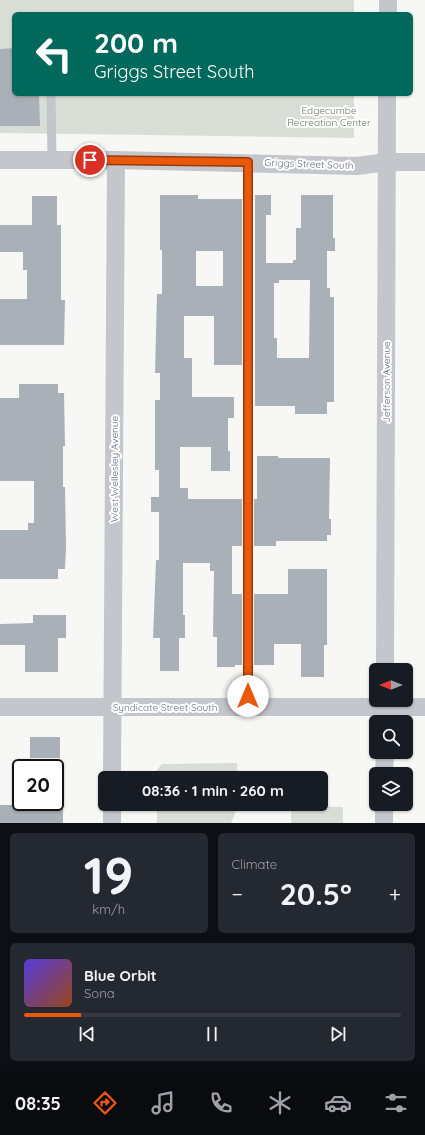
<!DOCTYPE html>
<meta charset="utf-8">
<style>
body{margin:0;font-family:Quicksand,sans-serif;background:#242831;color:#f1f3f6;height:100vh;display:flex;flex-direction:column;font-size:15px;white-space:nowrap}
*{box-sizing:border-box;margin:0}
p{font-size:13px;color:#9ea1a6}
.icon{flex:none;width:22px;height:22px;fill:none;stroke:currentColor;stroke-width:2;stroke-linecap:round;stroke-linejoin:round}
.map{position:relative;height:823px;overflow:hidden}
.panel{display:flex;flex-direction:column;gap:10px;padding:10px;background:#0d0f14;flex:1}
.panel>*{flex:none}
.guide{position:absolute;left:12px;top:12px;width:401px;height:84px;border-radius:6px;box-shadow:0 1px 3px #0004;background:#00695c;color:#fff;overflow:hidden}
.needle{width:26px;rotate:270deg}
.fabs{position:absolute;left:369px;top:663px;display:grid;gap:8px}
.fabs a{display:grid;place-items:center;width:44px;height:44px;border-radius:6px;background:#171b24;box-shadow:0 1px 3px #0004;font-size:20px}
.speed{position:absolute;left:12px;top:759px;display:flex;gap:8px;font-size:20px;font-weight:700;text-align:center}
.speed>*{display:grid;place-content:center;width:52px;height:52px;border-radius:50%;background:#171b24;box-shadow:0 1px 3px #0004;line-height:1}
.speed .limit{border:2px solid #111;border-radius:6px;background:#fff;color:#111}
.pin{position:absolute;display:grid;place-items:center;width:34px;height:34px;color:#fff;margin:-17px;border:2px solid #fff;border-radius:50%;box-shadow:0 1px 4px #0007}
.me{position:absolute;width:44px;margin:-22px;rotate:0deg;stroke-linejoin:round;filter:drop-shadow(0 0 3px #0008)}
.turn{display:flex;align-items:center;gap:14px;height:84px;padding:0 16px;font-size:18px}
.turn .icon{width:52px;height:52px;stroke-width:2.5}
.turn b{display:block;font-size:28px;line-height:34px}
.big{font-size:30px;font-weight:700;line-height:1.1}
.panel .widget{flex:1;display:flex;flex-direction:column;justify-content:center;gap:6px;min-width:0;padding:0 14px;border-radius:6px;background:#242831}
.panel .dial{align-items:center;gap:0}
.dial b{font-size:52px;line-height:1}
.song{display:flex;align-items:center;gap:12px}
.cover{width:48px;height:48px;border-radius:6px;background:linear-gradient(135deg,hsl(250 70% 55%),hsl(20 70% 35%))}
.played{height:4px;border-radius:2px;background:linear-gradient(90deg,#ea580c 15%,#363941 15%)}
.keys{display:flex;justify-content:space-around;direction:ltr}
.heat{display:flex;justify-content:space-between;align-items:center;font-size:22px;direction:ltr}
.panel .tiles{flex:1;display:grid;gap:10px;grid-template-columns:1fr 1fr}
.widget:last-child{grid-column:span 2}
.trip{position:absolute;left:98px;top:771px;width:230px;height:40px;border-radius:6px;background:#171b24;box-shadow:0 1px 3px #0004;font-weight:700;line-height:40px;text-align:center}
.menu{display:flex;height:64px;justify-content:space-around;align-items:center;background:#090b0e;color:#9ea1a6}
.menu .icon{width:28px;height:28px}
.menu .active{color:#ea580c}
.menu b{font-size:18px;color:#f1f3f6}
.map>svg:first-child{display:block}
.green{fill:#d8ded6}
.building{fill:#aab0b7;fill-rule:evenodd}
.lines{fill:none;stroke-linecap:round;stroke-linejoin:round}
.service{stroke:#c3c6ca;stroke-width:9}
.minor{stroke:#c3c6ca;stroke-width:18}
.route-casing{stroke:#983908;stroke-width:10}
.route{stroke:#ea580c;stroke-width:7}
.labels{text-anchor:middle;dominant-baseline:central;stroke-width:4;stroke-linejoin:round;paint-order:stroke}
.park-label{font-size:10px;fill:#677c66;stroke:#fff}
.street-label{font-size:10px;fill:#677485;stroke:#fff}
</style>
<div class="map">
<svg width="425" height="823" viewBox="0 0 425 823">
<rect width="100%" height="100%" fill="#f7f7f5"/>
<!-- green -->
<path class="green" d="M0,0h354v14h-340v80h340v44l-354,-5z
M237,763l1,15h-81v-8l5,-6z
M157,804h81v2l-7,17h-74z
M291,806l52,1v16h-52z"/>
<!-- building -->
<path class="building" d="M14,48v46h25l1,32h-40v-77z
M160,195h38v4h44v166h-28v-49h-30v42h8v39h42v21h-6v33h2v20h-19v-24h-31v41h8v11h54v47h-10v48h10v71h-7v2h-18v-30h-4l1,-66h-4v-8h-27v52h2v23h-6v33h-19v-33h-7l3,-78h3v-48h-8v-15h8v-27h-4v-70h5v-27h-5l2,-79h5v-44h-2zM196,251h27v35h-27z
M255,195h16v20h-5v48h27v-3h3v-32h5v-33h32v43h2v13h-8v37h3v9h4v105h-7v12h-32v-8h-40zM279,280h31l-1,78h-32v-20h-3v-55h5z
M32,196h25v29h4v75h4l-1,45h-64v-46h27v-29h-4v-18h-23v-27h32z
M19,384h39v9h6l1,53h-2v41h2l1,60 -1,22h-7v10h-58v-49h28v-7h6v-42h-34v-83h19z
M257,456h21v2h52l-1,61h2v16h-4v6h-51v5h-22v-47h3z
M288,569h39v76h-3v32h-23v-33h-27v21h-20v-71h34z
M33,615h33v23h-8v34h-33v-27h-25v-21l33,-1z
M30,737h30v21h-30z
M0,805h63v18h-63z"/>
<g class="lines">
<!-- service -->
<path class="service" d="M51,94l1,66
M248,162v545"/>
<!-- minor -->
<path class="minor" d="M388,14v-14
M0,160h116l241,6 30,-4h38
M385,670l2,-576
M0,707h425
M385,722v-22
M384,774l1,-22
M112,778l4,-618
M112,823v-19
M384,823v-19"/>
</g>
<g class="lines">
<!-- route casing -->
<g class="route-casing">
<path id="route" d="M90,160l158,2v534"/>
</g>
<!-- route -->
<use href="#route" class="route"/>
</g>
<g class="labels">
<!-- park labels -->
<g class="park-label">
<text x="329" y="110">Edgecumbe<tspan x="329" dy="12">Recreation Center</tspan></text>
</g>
<!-- street labels -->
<g class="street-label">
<text transform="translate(309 164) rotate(2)">Griggs Street South</text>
<text transform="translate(386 382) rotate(-90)">Jefferson Avenue</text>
<text transform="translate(114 469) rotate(-90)">West Wellesley Avenue</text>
<text x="165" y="707">Syndicate Street South</text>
</g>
</g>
</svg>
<div class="fabs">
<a><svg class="needle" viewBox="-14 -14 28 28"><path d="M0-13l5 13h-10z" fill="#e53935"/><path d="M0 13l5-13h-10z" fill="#9ea1a6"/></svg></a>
<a><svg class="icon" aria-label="search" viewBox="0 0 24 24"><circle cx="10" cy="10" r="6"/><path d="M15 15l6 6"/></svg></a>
<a><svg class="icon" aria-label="layers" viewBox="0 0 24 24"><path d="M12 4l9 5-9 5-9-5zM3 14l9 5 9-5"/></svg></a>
</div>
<div class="speed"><div class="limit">20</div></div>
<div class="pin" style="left:90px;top:160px;background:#d93025"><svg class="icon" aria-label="arrive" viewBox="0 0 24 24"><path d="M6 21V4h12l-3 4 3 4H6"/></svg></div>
<svg class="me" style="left:248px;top:696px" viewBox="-20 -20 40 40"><circle r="19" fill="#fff"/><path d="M0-13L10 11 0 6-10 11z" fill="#ea580c"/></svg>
<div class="trip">08:36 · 1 min · 260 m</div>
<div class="guide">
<div class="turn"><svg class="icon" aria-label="left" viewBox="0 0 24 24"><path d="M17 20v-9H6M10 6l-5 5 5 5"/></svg><div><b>200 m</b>Griggs Street South</div></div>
</div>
</div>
<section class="panel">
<div class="tiles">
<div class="widget dial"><b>19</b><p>km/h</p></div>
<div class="widget"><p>Climate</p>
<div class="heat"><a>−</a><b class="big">20.5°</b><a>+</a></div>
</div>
<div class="widget">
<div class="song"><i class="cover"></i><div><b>Blue Orbit</b><p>Sona</p></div></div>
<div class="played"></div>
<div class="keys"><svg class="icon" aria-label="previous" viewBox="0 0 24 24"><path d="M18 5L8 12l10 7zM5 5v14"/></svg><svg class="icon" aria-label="pause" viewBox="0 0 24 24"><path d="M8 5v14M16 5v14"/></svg><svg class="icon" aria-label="next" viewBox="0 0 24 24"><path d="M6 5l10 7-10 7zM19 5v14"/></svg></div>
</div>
</div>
</section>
<nav class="menu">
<b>08:35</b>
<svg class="icon active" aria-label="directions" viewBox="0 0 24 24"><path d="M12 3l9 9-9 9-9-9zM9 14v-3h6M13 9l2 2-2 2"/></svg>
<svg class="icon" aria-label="music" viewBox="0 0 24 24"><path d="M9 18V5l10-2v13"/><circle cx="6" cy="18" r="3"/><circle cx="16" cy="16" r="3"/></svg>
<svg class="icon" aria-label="phone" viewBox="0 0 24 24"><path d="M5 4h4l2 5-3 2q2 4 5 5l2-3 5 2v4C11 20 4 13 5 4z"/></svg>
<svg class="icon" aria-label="climate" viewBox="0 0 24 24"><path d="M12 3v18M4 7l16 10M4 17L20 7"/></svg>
<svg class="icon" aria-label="car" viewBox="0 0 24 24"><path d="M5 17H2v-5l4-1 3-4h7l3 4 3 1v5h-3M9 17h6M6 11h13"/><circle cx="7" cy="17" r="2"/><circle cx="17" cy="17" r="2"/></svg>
<svg class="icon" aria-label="filters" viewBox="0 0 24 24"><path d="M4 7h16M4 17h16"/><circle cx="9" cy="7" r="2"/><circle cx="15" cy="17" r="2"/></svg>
</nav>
